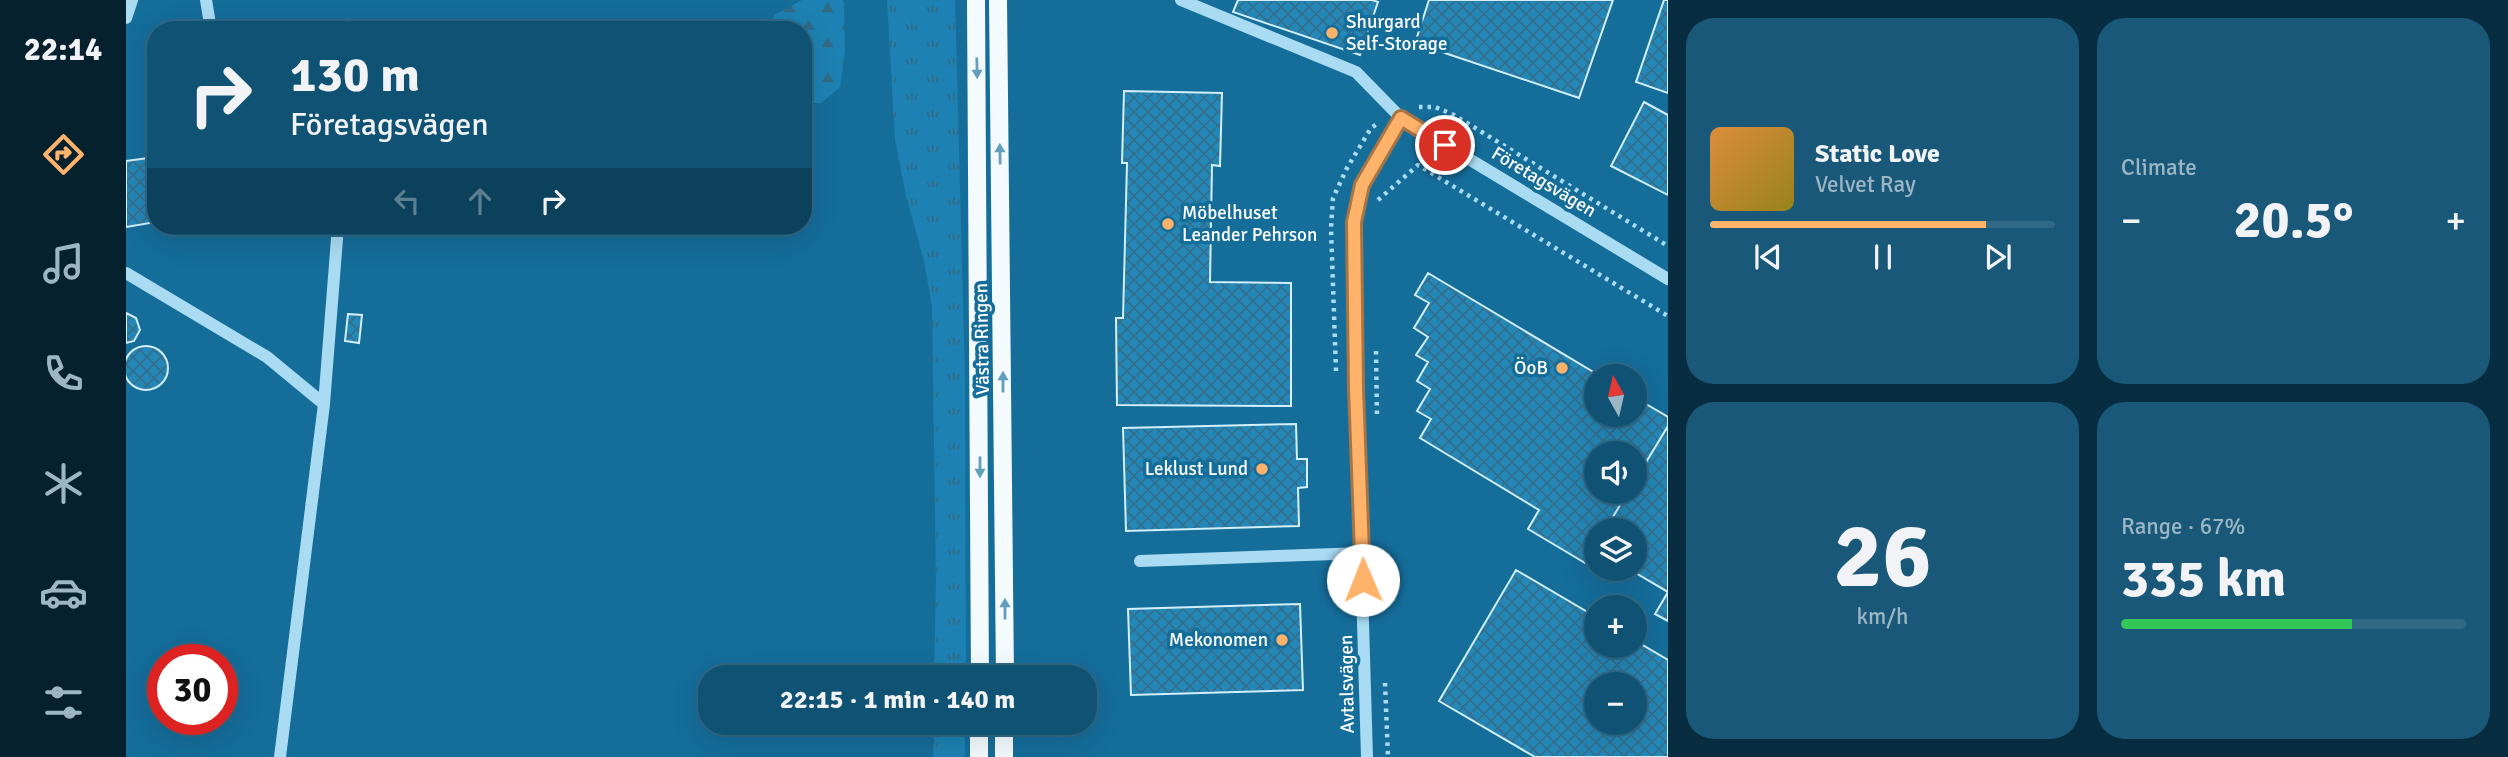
<!DOCTYPE html>
<meta charset="utf-8">
<style>
body{margin:0;font-family:Signika,sans-serif;background:#195879;color:#f1f3f6;height:100vh;display:flex;flex-direction:column;font-size:26px;white-space:nowrap}
*{box-sizing:border-box;margin:0}
p{font-size:23px;color:#9cb6c5}
.icon{flex:none;width:38px;height:38px;fill:none;stroke:currentColor;stroke-width:2;stroke-linecap:round;stroke-linejoin:round}
.map{position:relative;flex:1;overflow:hidden}
.side{display:flex;flex-direction:column;gap:18px;padding:18px;background:#092d40;width:840px}
.side>*{flex:none}
.guide{position:absolute;left:21px;top:21px;width:665px;height:214px;border-radius:28px;box-shadow:0 7px 28px #0002,0 0 0 2px #306986;background:#105274;color:#f1f3f6;overflow:hidden}
.needle{width:46px;rotate:352deg}
.tools{position:absolute;left:1458px;top:364px;display:grid;gap:14px}
.tools a{display:grid;place-items:center;width:63px;height:63px;border-radius:50%;background:#105274;box-shadow:0 7px 28px #0002,0 0 0 2px #306986;font-size:35px}
.speed{position:absolute;left:21px;top:644px;display:flex;gap:14px;font-size:35px;font-weight:700;text-align:center}
.speed>*{display:grid;place-content:center;width:91px;height:91px;border-radius:50%;background:#105274;box-shadow:0 7px 28px #0002,0 0 0 2px #306986;line-height:1}
.speed .limit{border:10px solid #d22;background:#fff;color:#111}
.pin{position:absolute;display:grid;place-items:center;width:60px;height:60px;color:#fff;margin:-30px;border:4px solid #fff;border-radius:50%;box-shadow:0 2px 7px #0007}
.me{position:absolute;width:77px;margin:-38px;rotate:359deg;stroke-linejoin:round;filter:drop-shadow(0 0 5px #0008)}
.turn{display:flex;align-items:center;gap:24px;height:147px;padding:0 28px;font-size:32px}
.turn .icon{width:91px;height:91px;stroke-width:2.5}
.turn b{display:block;font-size:49px;line-height:60px}
.lanes{display:flex;align-items:center;height:66px;padding:0 28px;background:#0003;justify-content:center;gap:35px;direction:ltr}
.lanes .off{opacity:.35}
.big{font-size:52px;font-weight:800;line-height:1.1}
.side .card{flex:1;display:flex;flex-direction:column;justify-content:center;gap:10px;min-width:0;padding:0 24px;border-radius:28px;background:#195879}
.side .dial{align-items:center;gap:0}
.dial b{font-size:91px;line-height:1}
.song{display:flex;align-items:center;gap:21px}
.cover{width:84px;height:84px;border-radius:10px;background:linear-gradient(135deg,hsl(30 70% 55%),hsl(50 70% 35%))}
.played{height:7px;border-radius:4px;background:linear-gradient(90deg,#ffb36a 80%,#306986 80%)}
.keys{display:flex;justify-content:space-around;direction:ltr}
.heat{display:flex;justify-content:space-between;align-items:center;font-size:38px;direction:ltr}
.charge{height:10px;border-radius:5px;background:linear-gradient(90deg,#34c759 67%,#306986 0)}
.side .tiles{flex:1;display:grid;gap:18px;grid-template-columns:repeat(2,1fr)}
.trip{position:absolute;left:572px;top:665px;width:399px;height:70px;border-radius:28px;background:#105274;box-shadow:0 7px 28px #0002,0 0 0 2px #306986;font-weight:800;line-height:70px;text-align:center}
main{display:flex;flex:1;min-height:0}
.menu{display:flex;flex-direction:column;width:126px;justify-content:space-around;align-items:center;background:#06212e;color:#9cb6c5}
.menu .icon{width:49px;height:49px}
.menu .on{color:#ffb36a}
.menu b{font-size:32px;color:#f1f3f6}
.map>svg:first-child{display:block}
.grass{fill:url(#grass-tufts)}
.forest{fill:url(#forest-firs)}
.building{fill:url(#building-cross-hatch);stroke:#d1effd;stroke-width:2;fill-rule:evenodd}
.lines{fill:none;stroke-linecap:round;stroke-linejoin:round}
.path{stroke:#a9dbf3;stroke-width:4.5;stroke-dasharray:3.5 5;stroke-linecap:butt}
.minor{stroke:#a9dbf3;stroke-width:12}
.major{stroke:#f4fbff;stroke-width:18}
.oneway{fill:#639fbd}
.route-casing{stroke:#a67445;stroke-width:18}
.route{stroke:#ffb36a;stroke-width:12}
.poi-dot{fill:#ffb36a;stroke:#156d9a;stroke-width:2.5}
.labels{text-anchor:middle;dominant-baseline:central;stroke-width:7;stroke-linejoin:round;paint-order:stroke}
.poi-label{font-size:19px;fill:#fff;stroke:#156d9a;text-anchor:end}
.street-label{font-size:19px;fill:#fff;stroke:#156d9a}
</style>
<main>
<nav class="menu">
<b>22:14</b>
<svg class="icon on" aria-label="directions" viewBox="0 0 24 24"><path d="M12 3l9 9-9 9-9-9zM9 14v-3h6M13 9l2 2-2 2"/></svg>
<svg class="icon" aria-label="music" viewBox="0 0 24 24"><path d="M9 18V5l10-2v13"/><circle cx="6" cy="18" r="3"/><circle cx="16" cy="16" r="3"/></svg>
<svg class="icon" aria-label="phone" viewBox="0 0 24 24"><path d="M5 4h4l2 5-3 2q2 4 5 5l2-3 5 2v4C11 20 4 13 5 4z"/></svg>
<svg class="icon" aria-label="climate" viewBox="0 0 24 24"><path d="M12 3v18M4 7l16 10M4 17L20 7"/></svg>
<svg class="icon" aria-label="car" viewBox="0 0 24 24"><path d="M5 17H2v-5l4-1 3-4h7l3 4 3 1v5h-3M9 17h6M6 11h13"/><circle cx="7" cy="17" r="2"/><circle cx="17" cy="17" r="2"/></svg>
<svg class="icon" aria-label="filters" viewBox="0 0 24 24"><path d="M4 7h16M4 17h16"/><circle cx="9" cy="7" r="2"/><circle cx="15" cy="17" r="2"/></svg>
</nav>
<div class="map">
<svg width="1542" height="757" viewBox="0 0 1542 757">
<defs>
<pattern id="grass-tufts" width="24" height="20" patternUnits="userSpaceOnUse" patternTransform="scale(1.75)"><rect width="24" height="20" fill="#1d82b3"/><path d="M3 7l-1-3M5 7V3M7 7l1-3M15 17l-1-3M17 17v-4M19 17l1-3" fill="none" stroke="#326a85"/></pattern>
<pattern id="forest-firs" width="22" height="20" patternUnits="userSpaceOnUse" patternTransform="scale(1.75)"><rect width="22" height="20" fill="#1d82b3"/><path d="M5 1l3.5 6h-7zM16 11l3.5 6h-7z" fill="#326a85"/></pattern>
<pattern id="building-cross-hatch" width="8" height="8" patternUnits="userSpaceOnUse" patternTransform="scale(1.75)"><rect width="8" height="8" fill="#2387b8"/><path d="M0 0l8 8M0 8l8-8" fill="none" stroke="#336f8d"/></pattern>
</defs>
<rect width="100%" height="100%" fill="#156d9a"/>
<!-- grass -->
<path class="grass" d="M761,0h68l10,379 1,298h-32l2,-95 -4,-275 -8,-47 -18,-64 -11,-56z
M808,723h31v34h-32z"/>
<!-- forest -->
<path class="forest" d="M676,0h40l2,3 1,48 -5,36 -19,16h-18v-73h-32l3,-15z"/>
<!-- building -->
<path class="building" d="M1112,0h134l6,2 -18,53 -127,-43z
M1303,0h184l-34,98 -164,-55z
M1538,0h4v93l-32,-11z
M221,20l2,10h-45l-1,-3z
M998,91l98,2 -2,73 -8,-1 -2,117 81,1v123l-174,-1 -1,-87h7l4,-155h-5z
M1518,102l24,13v80l-57,-29z
M30,157v65l-30,5v-66z
M72,226h57l-56,8z
M1302,273l172,103h-4v39h38v-18l34,20v9l-34,56v-29h-38v39h32l-23,38h-9v16l-11,17 -57,-34 11,-19 -119,-72 11,-19 -14,-8 13,-22 -13,-8 11,-19 -12,-7 12,-18 -14,-9 15,-25 -14,-8z
M0,313l10,5 4,12 -6,11 -8,2z
M222,314l14,1 -3,28 -14,-2z
M-2 368a22 22 0 1 1 44 0a22 22 0 1 1-44 0Z
M1170,424l1,35h10v28l-9,1 1,38 -173,5 -3,-103z
M1542,426v166l-39,-23h5v-39h-29l23,-38h6v-10z
M1390,570l80,47v29h38v-6l34,20v97h-133l-96,-56zM1470,684h38v39h-38z
M1542,592v29l-13,-7z
M1174,604l3,86 -172,5 -3,-86z"/>
<g class="lines">
<!-- path -->
<path class="path" d="M1293,107h16l19,8 214,131
M1252,200l40,-35 250,151
M1250,351l1,65
M1210,371l-5,-143 2,-30 14,-30 24,-40 6,-4
M1259,683l3,74"/>
<!-- minor -->
<path class="minor" d="M80,0l5,30
M1055,0l175,72 45,46 267,161
M0,18l6,-18
M0,273l141,84 57,47 -44,353
M198,404l14,-178
M1014,561l223,-8
M1241,757l-11,-369 -1,-166 7,-37 39,-67"/>
<!-- major -->
<path class="major" d="M850,0l4,677
M872,0l7,677
M853,757v-34
M878,757v-34"/>
</g>
<!-- one-way arrows -->
<defs><path id="oneway-solid" d="M-6-.8H1V-3.2L6.5 0L1 3.2V.8H-6Z" transform="scale(1.75)"/></defs>
<g class="oneway">
<use href="#oneway-solid" transform="translate(851 68) rotate(89)"/>
<use href="#oneway-solid" transform="translate(874 154) rotate(-91)"/>
<use href="#oneway-solid" transform="translate(877 382) rotate(-90)"/>
<use href="#oneway-solid" transform="translate(854 467) rotate(90)"/>
<use href="#oneway-solid" transform="translate(879 609) rotate(-90)"/>
</g>
<g class="lines">
<!-- route casing -->
<g class="route-casing">
<path id="route" d="M1237,580l-7,-192 -2,-166 8,-37 39,-67 44,27"/>
</g>
<!-- route -->
<use href="#route" class="route"/>
</g>
<!-- markers -->
<g class="poi-dot">
<circle cx="1206" cy="33" r="7"/>
<circle cx="1042" cy="224" r="7"/>
<circle cx="1436" cy="368" r="7"/>
<circle cx="1136" cy="469" r="7"/>
<circle cx="1156" cy="640" r="7"/>
</g>
<g class="labels">
<!-- poi labels -->
<g class="poi-label">
<text x="1220" y="22" text-anchor="start">Shurgard<tspan x="1220" dy="22">Self-Storage</tspan></text>
<text x="1056" y="213" text-anchor="start">Möbelhuset<tspan x="1056" dy="22">Leander Pehrson</tspan></text>
<text x="1422" y="368">ÖoB</text>
<text x="1122" y="469">Leklust Lund</text>
<text x="1142" y="640">Mekonomen</text>
</g>
<!-- street labels -->
<g class="street-label">
<text transform="translate(1418 182) rotate(31)">Företagsvägen</text>
<text transform="translate(856 339) rotate(-91)">Västra Ringen</text>
<text transform="translate(1221 684) rotate(-91)">Avtalsvägen</text>
</g>
</g>
</svg>
<div class="tools">
<a><svg class="needle" viewBox="-14 -14 28 28"><path d="M0-13l5 13h-10z" fill="#e53935"/><path d="M0 13l5-13h-10z" fill="#9cb6c5"/></svg></a>
<a><svg class="icon" aria-label="sound" viewBox="0 0 24 24"><path d="M4 9h4l5-4v14l-5-4H4zM17 9q2 3 0 6"/></svg></a>
<a><svg class="icon" aria-label="layers" viewBox="0 0 24 24"><path d="M12 4l9 5-9 5-9-5zM3 14l9 5 9-5"/></svg></a>
<a>+</a>
<a>−</a>
</div>
<div class="speed"><div class="limit">30</div></div>
<div class="pin" style="left:1319px;top:145px;background:#d93025"><svg class="icon" aria-label="arrive" viewBox="0 0 24 24"><path d="M6 21V4h12l-3 4 3 4H6"/></svg></div>
<svg class="me" style="left:1237px;top:580px" viewBox="-20 -20 40 40"><circle r="19" fill="#fff"/><path d="M0-13L10 11 0 6-10 11z" fill="#ffb36a"/></svg>
<div class="trip">22:15 · 1 min · 140 m</div>
<div class="guide">
<div class="turn"><svg class="icon" aria-label="right" viewBox="0 0 24 24"><path d="M7 20v-9h11M14 6l5 5-5 5"/></svg><div><b>130 m</b>Företagsvägen</div></div>
<div class="lanes"><svg class="icon off" aria-label="left" viewBox="0 0 24 24"><path d="M17 20v-9H6M10 6l-5 5 5 5"/></svg><svg class="icon off" aria-label="ahead" viewBox="0 0 24 24"><path d="M12 20V5M6 11l6-6 6 6"/></svg><svg class="icon" aria-label="right" viewBox="0 0 24 24"><path d="M7 20v-9h11M14 6l5 5-5 5"/></svg></div>
</div>
</div>
<section class="side">
<div class="tiles">
<div class="card">
<div class="song"><i class="cover"></i><div><b>Static Love</b><p>Velvet Ray</p></div></div>
<div class="played"></div>
<div class="keys"><svg class="icon" aria-label="previous" viewBox="0 0 24 24"><path d="M18 5L8 12l10 7zM5 5v14"/></svg><svg class="icon" aria-label="pause" viewBox="0 0 24 24"><path d="M8 5v14M16 5v14"/></svg><svg class="icon" aria-label="next" viewBox="0 0 24 24"><path d="M6 5l10 7-10 7zM19 5v14"/></svg></div>
</div>
<div class="card"><p>Climate</p>
<div class="heat"><a>−</a><b class="big">20.5°</b><a>+</a></div>
</div>
<div class="card dial"><b>26</b><p>km/h</p></div>
<div class="card"><p>Range · 67%</p><b class="big">335 km</b><div class="charge"></div></div>
</div>
</section>
</main>
